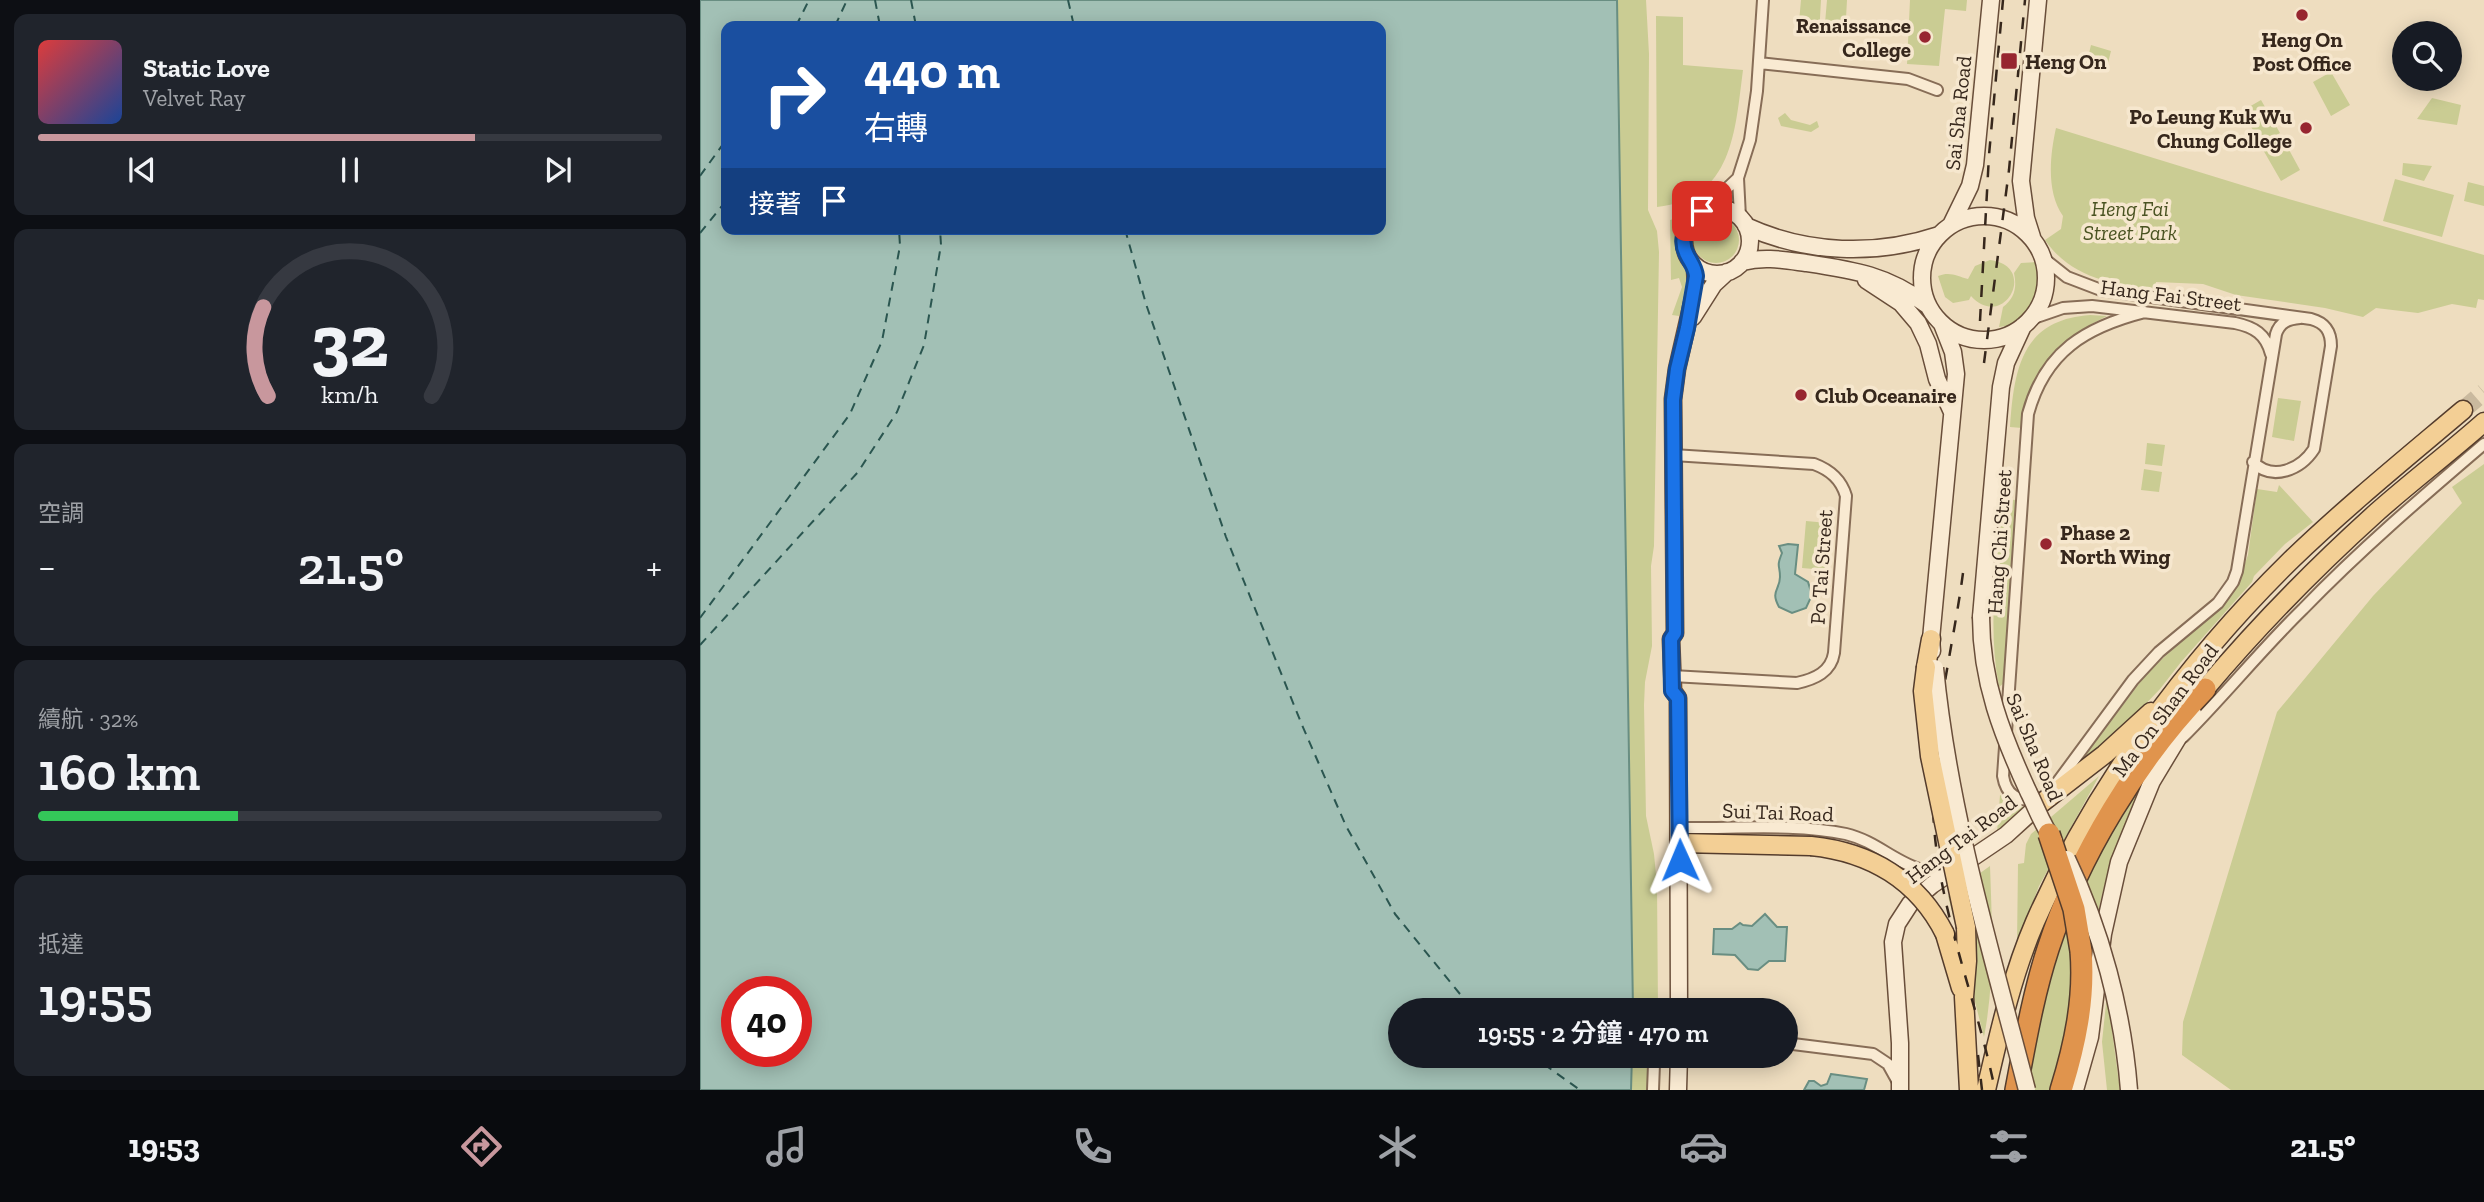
<!DOCTYPE html>
<html lang="zh-TW">
<meta charset="utf-8">
<style>
body{margin:0;font-family:"Zilla Slab","Noto Sans TC",serif;background:#20242c;color:#f1f3f6;height:100vh;display:flex;flex-direction:column;font-size:26px;white-space:nowrap}
*{box-sizing:border-box;margin:0}
p{font-size:23px;color:#9ea1a6}
.icon{flex:none;width:38px;height:38px;fill:none;stroke:currentColor;stroke-width:2;stroke-linecap:round;stroke-linejoin:round}
.map{position:relative;flex:1;overflow:hidden}
.drawer{display:flex;flex-direction:column;gap:14px;padding:14px;background:#0d0f14;width:700px}
.drawer>*{flex:none}
.hud{position:absolute;left:21px;top:21px;width:665px;height:214px;border-radius:14px;box-shadow:0 4px 18px #0003;background:#1a4fa0;color:#fff;overflow:hidden}
.buttons{position:absolute;left:1692px;top:21px;display:grid;gap:14px}
.buttons a{display:grid;place-items:center;width:70px;height:70px;border-radius:50%;background:#171b24;box-shadow:0 4px 18px #0003;font-size:35px}
.speed{position:absolute;left:21px;top:976px;display:flex;gap:14px;font-size:35px;font-weight:700;text-align:center}
.speed>*{display:grid;place-content:center;width:91px;height:91px;border-radius:50%;background:#171b24;box-shadow:0 4px 18px #0003;line-height:1}
.speed .limit{border:10px solid #d22;background:#fff;color:#111}
.pin{position:absolute;display:grid;place-items:center;width:60px;height:60px;color:#fff;margin:-30px;border-radius:14px;box-shadow:0 4px 10px #0006}
.me{position:absolute;width:77px;margin:-38px;rotate:359deg;stroke-linejoin:round;filter:drop-shadow(0 0 5px #0008)}
.turn{display:flex;align-items:center;gap:24px;height:147px;padding:0 28px;font-size:32px}
.turn .icon{width:91px;height:91px;stroke-width:2.5}
.turn b{display:block;font-size:49px;line-height:60px}
.then{display:flex;align-items:center;height:66px;padding:0 28px;background:#0003;gap:14px;font-size:26px}
.big{font-size:52px;font-weight:600;line-height:1.1}
.drawer .tile{flex:1;display:flex;flex-direction:column;justify-content:center;gap:10px;min-width:0;padding:0 24px;border-radius:14px;background:#20242c}
.drawer .dial{align-items:center;gap:0}
.dial svg{height:182px;overflow:visible;fill:none;stroke:#363941;stroke-width:7;stroke-linecap:round;text-anchor:middle}
.dial text{fill:#f1f3f6;stroke:none}
.song{display:flex;align-items:center;gap:21px}
.cover{width:84px;height:84px;border-radius:10px;background:linear-gradient(135deg,hsl(0 70% 55%),hsl(220 70% 35%))}
.played{height:7px;border-radius:4px;background:linear-gradient(90deg,#c8979d 70%,#363941 70%)}
.keys{display:flex;justify-content:space-around;direction:ltr}
.heat{display:flex;justify-content:space-between;align-items:center;font-size:38px;direction:ltr}
.charge{height:10px;border-radius:5px;background:linear-gradient(90deg,#34c759 32%,#363941 0)}
.trip{position:absolute;left:688px;top:998px;width:410px;height:70px;border-radius:35px;background:#171b24;box-shadow:0 4px 18px #0003;font-weight:600;line-height:70px;text-align:center}
.dock{display:flex;height:112px;justify-content:space-around;align-items:center;background:#090b0e;color:#9ea1a6}
.dock .icon{width:49px;height:49px}
.dock .active{color:#c8979d}
.dock b{font-size:32px;color:#f1f3f6}
main{display:flex;flex:1;min-height:0}
.map>svg:first-child{display:block}
.green{fill:#cacc93}
.water{fill:#a2c0b5;stroke:#698e82;stroke-width:2;fill-rule:evenodd}
.lines{fill:none;stroke-linecap:round;stroke-linejoin:round}
.ferry{stroke:#2b5650;stroke-width:2;stroke-dasharray:9 7;stroke-linecap:butt}
.primary-tunnel{stroke:#c9b99e;stroke-width:18;stroke-dasharray:18 9;stroke-linecap:butt}
.street-casing{stroke:#876d57;stroke-width:14}
.secondary-casing{stroke:#694e3a;stroke-width:19}
.primary-casing{stroke:#543c2c;stroke-width:21}
.highway-casing{stroke:#543c2c;stroke-width:24}
.street{stroke:#f9ead2;stroke-width:10}
.secondary{stroke:#f9ead2;stroke-width:16}
.primary{stroke:#f3cf95;stroke-width:18}
.highway{stroke:#e0944d;stroke-width:21}
.rail{stroke:#36271c;stroke-width:2.5;stroke-dasharray:12 12;stroke-linecap:butt}
.secondary-bridge-casing{stroke:#694e3a;stroke-width:19;stroke-linecap:butt}
.primary-bridge-casing{stroke:#543c2c;stroke-width:21;stroke-linecap:butt}
.highway-bridge-casing{stroke:#543c2c;stroke-width:24;stroke-linecap:butt}
.secondary-bridge{stroke:#f9ead2;stroke-width:16}
.primary-bridge{stroke:#f3cf95;stroke-width:18}
.highway-bridge{stroke:#e0944d;stroke-width:21}
.route-casing{stroke:#114b97;stroke-width:18}
.route{stroke:#1a73e8;stroke-width:12}
.poi-dot{fill:#972630;stroke:#f6e7ce;stroke-width:2.5}
.labels{text-anchor:middle;dominant-baseline:central;stroke-width:7;stroke-linejoin:round;paint-order:stroke}
.poi-label{font-size:21px;font-weight:bold;fill:#36271c;stroke:#f6e7ce;text-anchor:start}
.street-label{font-size:21px;fill:#36271c;stroke:#f6e7ce}
.park-label{font-size:21px;font-style:italic;fill:#4a5322;stroke:#f6e7ce}
</style>
<main>
<section class="drawer">
<div class="tile">
<div class="song"><i class="cover"></i><div><b>Static Love</b><p>Velvet Ray</p></div></div>
<div class="played"></div>
<div class="keys"><svg class="icon" aria-label="previous" viewBox="0 0 24 24"><path d="M18 5L8 12l10 7zM5 5v14"/></svg><svg class="icon" aria-label="pause" viewBox="0 0 24 24"><path d="M8 5v14M16 5v14"/></svg><svg class="icon" aria-label="next" viewBox="0 0 24 24"><path d="M6 5l10 7-10 7zM19 5v14"/></svg></div>
</div>
<div class="tile dial"><svg viewBox="0 0 100 80">
<path d="M14 69A42 42 0 1 1 86 69"/>
<path d="M14 69A42 42 0 0 1 12 30" stroke="#c8979d"/>
<text x="50" y="56" font-size="32" font-weight="700">32</text>
<text x="50" y="72" font-size="11">km/h</text>
</svg></div>
<div class="tile"><p>空調</p>
<div class="heat"><a>−</a><b class="big">21.5°</b><a>+</a></div>
</div>
<div class="tile"><p>續航 · 32%</p><b class="big">160 km</b><div class="charge"></div></div>
<div class="tile"><p>抵達</p><b class="big">19:55</b></div>
</section>
<div class="map">
<svg width="1784" height="1090" viewBox="0 0 1784 1090">
<rect width="100%" height="100%" fill="#eeddbf"/>
<!-- green -->
<path class="green" d="M917,0h29l3,54 -1,156 9,21 2,21 -5,294 -3,20 1,80 -7,36 -1,23 2,111 8,38 3,31 1,125h-25z
M1101,0h20l-2,35 -21,-2z
M1127,0h20l-2,36 -21,-1z
M1210,0h57l-1,11 -21,-2 -6,57 -32,-2z
M956,16l27,1v48l60,5c-8,61 -10,129 -86,137z
M1391,45l20,6 -5,20 -20,-5z
M1631,72l19,33 -19,11 -18,-34z
M1732,98l29,7 -4,20 -40,-6z
M1561,100l19,33 -19,11 -19,-33z
M1085,113l6,7 19,5 7,-4 2,6 -8,5 -30,-6 -3,-8z
M1356,128l205,63 223,64v45l-6,-1 -2,9 -24,-4 -34,9 -42,-5 -13,9 -38,-9 -89,-13 -33,-11 -47,-2 -1,9c-42,-7 -84,-13 -110,-51l16,-11 2,-13c-17,-24 -13,-61 -7,-88z
M1582,137l18,33 -19,11 -19,-33z
M1703,163l29,3 -8,15 -22,-6z
M1695,179l59,16 -12,42 -59,-16z
M1768,182l16,4v20l-20,-5z
M986,216l-6,20 9,54 -10,26 -7,-1 10,-28 -3,-9 -8,2 -1,-60z
M993 240a23 23 0 1 1 46 0a23 23 0 1 1-46 0Z
M1290,260c49,6 14,72 -19,36l-2,4 -16,3 -8,-6 -7,-21c12,-5 19,0 30,3l7,-13z
M1336,262l4,9 -4,35 -12,9 -5,9 -20,3 4,-20c12,-9 14,-20 11,-34l7,-10z
M1390,315l17,1c-50,24 -77,56 -85,112l-12,-1c4,-57 11,-107 80,-112z
M1578,398l23,3 -7,40 -22,-4z
M1447,443l18,2 -3,21 -17,-2z
M1784,464v626h-253l-49,-35 1,-33 94,-310 96,-116 89,-93 -10,-16z
M1444,469l18,3 -3,20 -18,-2z
M1579,485l34,37 -28,22 -31,32 -2,6 -71,80 -21,27 -23,24 -61,55 71,-95 51,-47 41,-47 9,-24 9,-66 20,3z
M1304,499l12,1 -12,183 -5,4c-12,-63 -2,-126 5,-188z
M1106,521l22,2 -3,47 -23,-2z
M1449,770c-23,48 -44,101 -53,154 -3,19 -5,39 -7,59l-13,6 -20,101h-28c11,-86 36,-169 75,-247 12,-25 30,-49 46,-73z
M1399,776l-60,110 -22,58 1,-80 6,-1 2,-19 5,-10z
M1300,795l15,11 10,1 -28,26z
M1290,866c2,58 5,114 -6,171l-36,-141z
M1407,994l13,96h-13l-5,-48z
M932,1055h26v35h-27z"/>
<!-- water -->
<path class="water" d="M0,0h917l16,1010h-233v45h232l-1,35h-931zM681,26v203h-655v-203zM37,992h59v60h-59z
M1088,544l10,1 -3,29 13,8 4,13 -6,13 -14,5 -13,-6c-9,-16 1,-17 1,-30 0,-13 -4,-9 2,-24l-3,-7z
M1065,914l12,13h10l-2,34h-16l-11,9 -10,-1 -13,-14 -22,-1 1,-25h18l8,-6 3,2 9,1z
M1131,1074l36,5 -3,11h-60l5,-9h5l7,5 6,-2z"/>
<g class="lines">
<!-- ferry -->
<path class="ferry" d="M175,0l5,26
M211,0l5,26
M368,0l6,26
M96,26l13,-26
M135,26l12,-26
M0,176l26,-36
M425,229l21,75 80,233 76,188 44,101 49,88 65,80 18,16
M0,233l26,-32
M0,618l150,-204 32,-73 18,-95 -1,-17
M0,645l158,-173 39,-60 27,-67 17,-100 -1,-16
M831,1055l49,35"/>
<!-- primary-tunnel -->
<path class="primary-tunnel" d="M1763,410l21,-18"/>
<!-- street casing -->
<g class="street-casing">
<path id="street" d="M1059,63l149,16 29,11
M1004,210l34,-32
M1040,217l-2,-39 12,-38 7,-49 6,-91
M1343,258l24,19 34,13 210,29c15,4 20,13 20,27l-17,103c-13,20 -41,33 -61,13
M1331,319l32,-11 29,-2 143,17c19,4 31,11 36,31
M972,676l125,7c18,-4 34,-11 37,-30l12,-157c-5,-17 -16,-26 -32,-32l-141,-9
M1483,737c41,-41 78,-87 120,-128 57,-59 119,-112 181,-165
M1354,787l79,-107 26,-28 59,-49 15,-21 4,-11 39,-237c4,-12 12,-15 24,-16
M1336,798c-19,5 -30,-4 -33,-22l25,-362c17,-63 58,-87 117,-102
M979,828c53,1 116,-5 167,6 30,7 51,30 77,36 9,2 18,2 27,1
M1085,1043l88,11 15,10 10,18
M953,1090l1,-26"/>
</g>
<!-- secondary casing -->
<g class="secondary-casing">
<path id="secondary" d="M984 241a33 33 0 1 1 66 0a33 33 0 1 1-66 0Z
M1222 278a62 62 0 1 1 124 0a62 62 0 1 1-124 0Z
M1251,225l19,-39 5,-21 16,-165
M1046,226c61,28 130,30 193,9
M1332,237l-6,-19 -5,-37 17,-181
M1042,262c22,-6 42,-2 64,1 47,7 82,12 121,42
M1166,280l35,23 17,20 10,21 9,35 15,33
M993,317l21,-33 13,-12
M1281,617l20,-230 5,-24 17,-37
M1232,651l-1,-12 25,-265 -3,-22 -11,-28
M979,1010l-1,-312 -5,-7 -2,-52 4,-6 -2,-234 4,-30 19,-83 -1,-19
M978,1090l1,-35
M1200,1090v-47l-7,-101 4,-18 13,-20 22,-19 74,-50 33,-30
M1375,1090l15,-53 13,-103 16,-72 33,-81 41,-68"/>
</g>
<!-- primary casing -->
<g class="primary-casing">
<path id="primary" d="M1226,667l5,-28
M1505,689c53,-63 111,-122 172,-177 35,-31 72,-59 107,-90
M1339,805l66,-51 46,-42
M980,843l131,3
M1266,927l1,34 -3,36 5,93
M1245,934l16,54
M1286,1090c13,-56 26,-115 49,-168 59,-134 152,-260 256,-362 55,-53 114,-101 172,-150"/>
</g>
<!-- highway casing -->
<g class="highway-casing">
<path id="highway" d="M1316,1090c9,-47 17,-95 32,-141 30,-93 90,-191 157,-260
M1361,1090c14,-45 24,-91 20,-139"/>
</g>
<!-- street -->
<use href="#street" class="street"/>
<!-- secondary -->
<use href="#secondary" class="secondary"/>
<!-- primary -->
<use href="#primary" class="primary"/>
<!-- highway -->
<use href="#highway" class="highway"/>
<!-- rail -->
<path class="rail" d="M1280,321l9,-166 14,-155
M1284,363l25,-193 16,-170
M1263,573c-11,83 -35,168 -29,253 7,91 43,175 61,264
M1278,1055l4,35"/>
<!-- secondary-bridge casing -->
<g class="secondary-bridge-casing">
<path id="secondary-bridge" d="M1281,617c0,64 21,118 48,176 8,16 14,34 25,48
M1235,668c14,144 56,283 92,422
M1367,859c34,70 56,153 62,231"/>
</g>
<!-- primary-bridge casing -->
<g class="primary-bridge-casing">
<path id="primary-bridge" d="M1226,667l-3,24 7,65 36,171
M1111,846c59,6 107,34 134,88"/>
</g>
<!-- highway-bridge casing -->
<g class="highway-bridge-casing">
<path id="highway-bridge" d="M1349,834l25,75 7,42"/>
</g>
<!-- secondary-bridge -->
<use href="#secondary-bridge" class="secondary-bridge"/>
<!-- primary-bridge -->
<use href="#primary-bridge" class="primary-bridge"/>
<!-- highway-bridge -->
<use href="#highway-bridge" class="highway-bridge"/>
</g>
<g class="lines">
<!-- route casing -->
<g class="route-casing">
<path id="route" d="M980,860l-2,-162 -6,-7 -1,-52 4,-6 -2,-233 4,-31 10,-41 9,-52c-1,-9 -5,-13 -9,-21 -9,-17 0,-34 15,-44"/>
</g>
<!-- route -->
<use href="#route" class="route"/>
</g>
<!-- markers -->
<g class="poi-dot">
<circle cx="1602" cy="15" r="7"/>
<circle cx="1225" cy="37" r="7"/>
<rect x="1300" y="52" width="18" height="18" rx="3.5"/>
<circle cx="1606" cy="128" r="7"/>
<circle cx="1101" cy="395" r="7"/>
<circle cx="1346" cy="544" r="7"/>
</g>
<g class="labels">
<!-- poi labels -->
<g class="poi-label">
<text x="1211" y="25" text-anchor="end">Renaissance<tspan x="1211" dy="24">College</tspan></text>
<text x="1602" y="39" text-anchor="middle">Heng On<tspan x="1602" dy="24">Post Office</tspan></text>
<text x="1325" y="61">Heng On</text>
<text x="1592" y="116" text-anchor="end">Po Leung Kuk Wu<tspan x="1592" dy="24">Chung College</tspan></text>
<text x="1115" y="395">Club Oceanaire</text>
<text x="1360" y="532">Phase 2<tspan x="1360" dy="24">North Wing</tspan></text>
</g>
<!-- street labels -->
<g class="street-label">
<text transform="translate(1258 113) rotate(-84)">Sai Sha Road</text>
<text transform="translate(1471 295) rotate(7)">Hang Fai Street</text>
<text transform="translate(1299 542) rotate(-86)">Hang Chi Street</text>
<text transform="translate(1121 567) rotate(-86)">Po Tai Street</text>
<text transform="translate(1465 710) rotate(-53)">Ma On Shan Road</text>
<text transform="translate(1335 747) rotate(67)">Sai Sha Road</text>
<text transform="translate(1078 812) rotate(2)">Sui Tai Road</text>
<text transform="translate(1261 839) rotate(-37)">Hang Tai Road</text>
</g>
<!-- park labels -->
<g class="park-label">
<text x="1430" y="208">Heng Fai<tspan x="1430" dy="24">Street Park</tspan></text>
</g>
</g>
</svg>
<div class="buttons">
<a><svg class="icon" aria-label="search" viewBox="0 0 24 24"><circle cx="10" cy="10" r="6"/><path d="M15 15l6 6"/></svg></a>
</div>
<div class="speed"><div class="limit">40</div></div>
<div class="pin" style="left:1002px;top:211px;background:#d93025"><svg class="icon" aria-label="arrive" viewBox="0 0 24 24"><path d="M6 21V4h12l-3 4 3 4H6"/></svg></div>
<svg class="me" style="left:980px;top:860px" viewBox="-20 -20 40 40"><path d="M0-17L14 15 0 8-14 15z" fill="#1a73e8" stroke="#fff" stroke-width="4"/></svg>
<div class="trip">19:55 · 2 分鐘 · 470 m</div>
<div class="hud">
<div class="turn"><svg class="icon" aria-label="right" viewBox="0 0 24 24"><path d="M7 20v-9h11M14 6l5 5-5 5"/></svg><div><b>440 m</b>右轉</div></div>
<div class="then">接著<svg class="icon" aria-label="arrive" viewBox="0 0 24 24"><path d="M6 21V4h12l-3 4 3 4H6"/></svg></div>
</div>
</div>
</main>
<nav class="dock">
<b>19:53</b>
<svg class="icon active" aria-label="directions" viewBox="0 0 24 24"><path d="M12 3l9 9-9 9-9-9zM9 14v-3h6M13 9l2 2-2 2"/></svg>
<svg class="icon" aria-label="music" viewBox="0 0 24 24"><path d="M9 18V5l10-2v13"/><circle cx="6" cy="18" r="3"/><circle cx="16" cy="16" r="3"/></svg>
<svg class="icon" aria-label="phone" viewBox="0 0 24 24"><path d="M5 4h4l2 5-3 2q2 4 5 5l2-3 5 2v4C11 20 4 13 5 4z"/></svg>
<svg class="icon" aria-label="climate" viewBox="0 0 24 24"><path d="M12 3v18M4 7l16 10M4 17L20 7"/></svg>
<svg class="icon" aria-label="car" viewBox="0 0 24 24"><path d="M5 17H2v-5l4-1 3-4h7l3 4 3 1v5h-3M9 17h6M6 11h13"/><circle cx="7" cy="17" r="2"/><circle cx="17" cy="17" r="2"/></svg>
<svg class="icon" aria-label="filters" viewBox="0 0 24 24"><path d="M4 7h16M4 17h16"/><circle cx="9" cy="7" r="2"/><circle cx="15" cy="17" r="2"/></svg>
<b>21.5°</b>
</nav>
